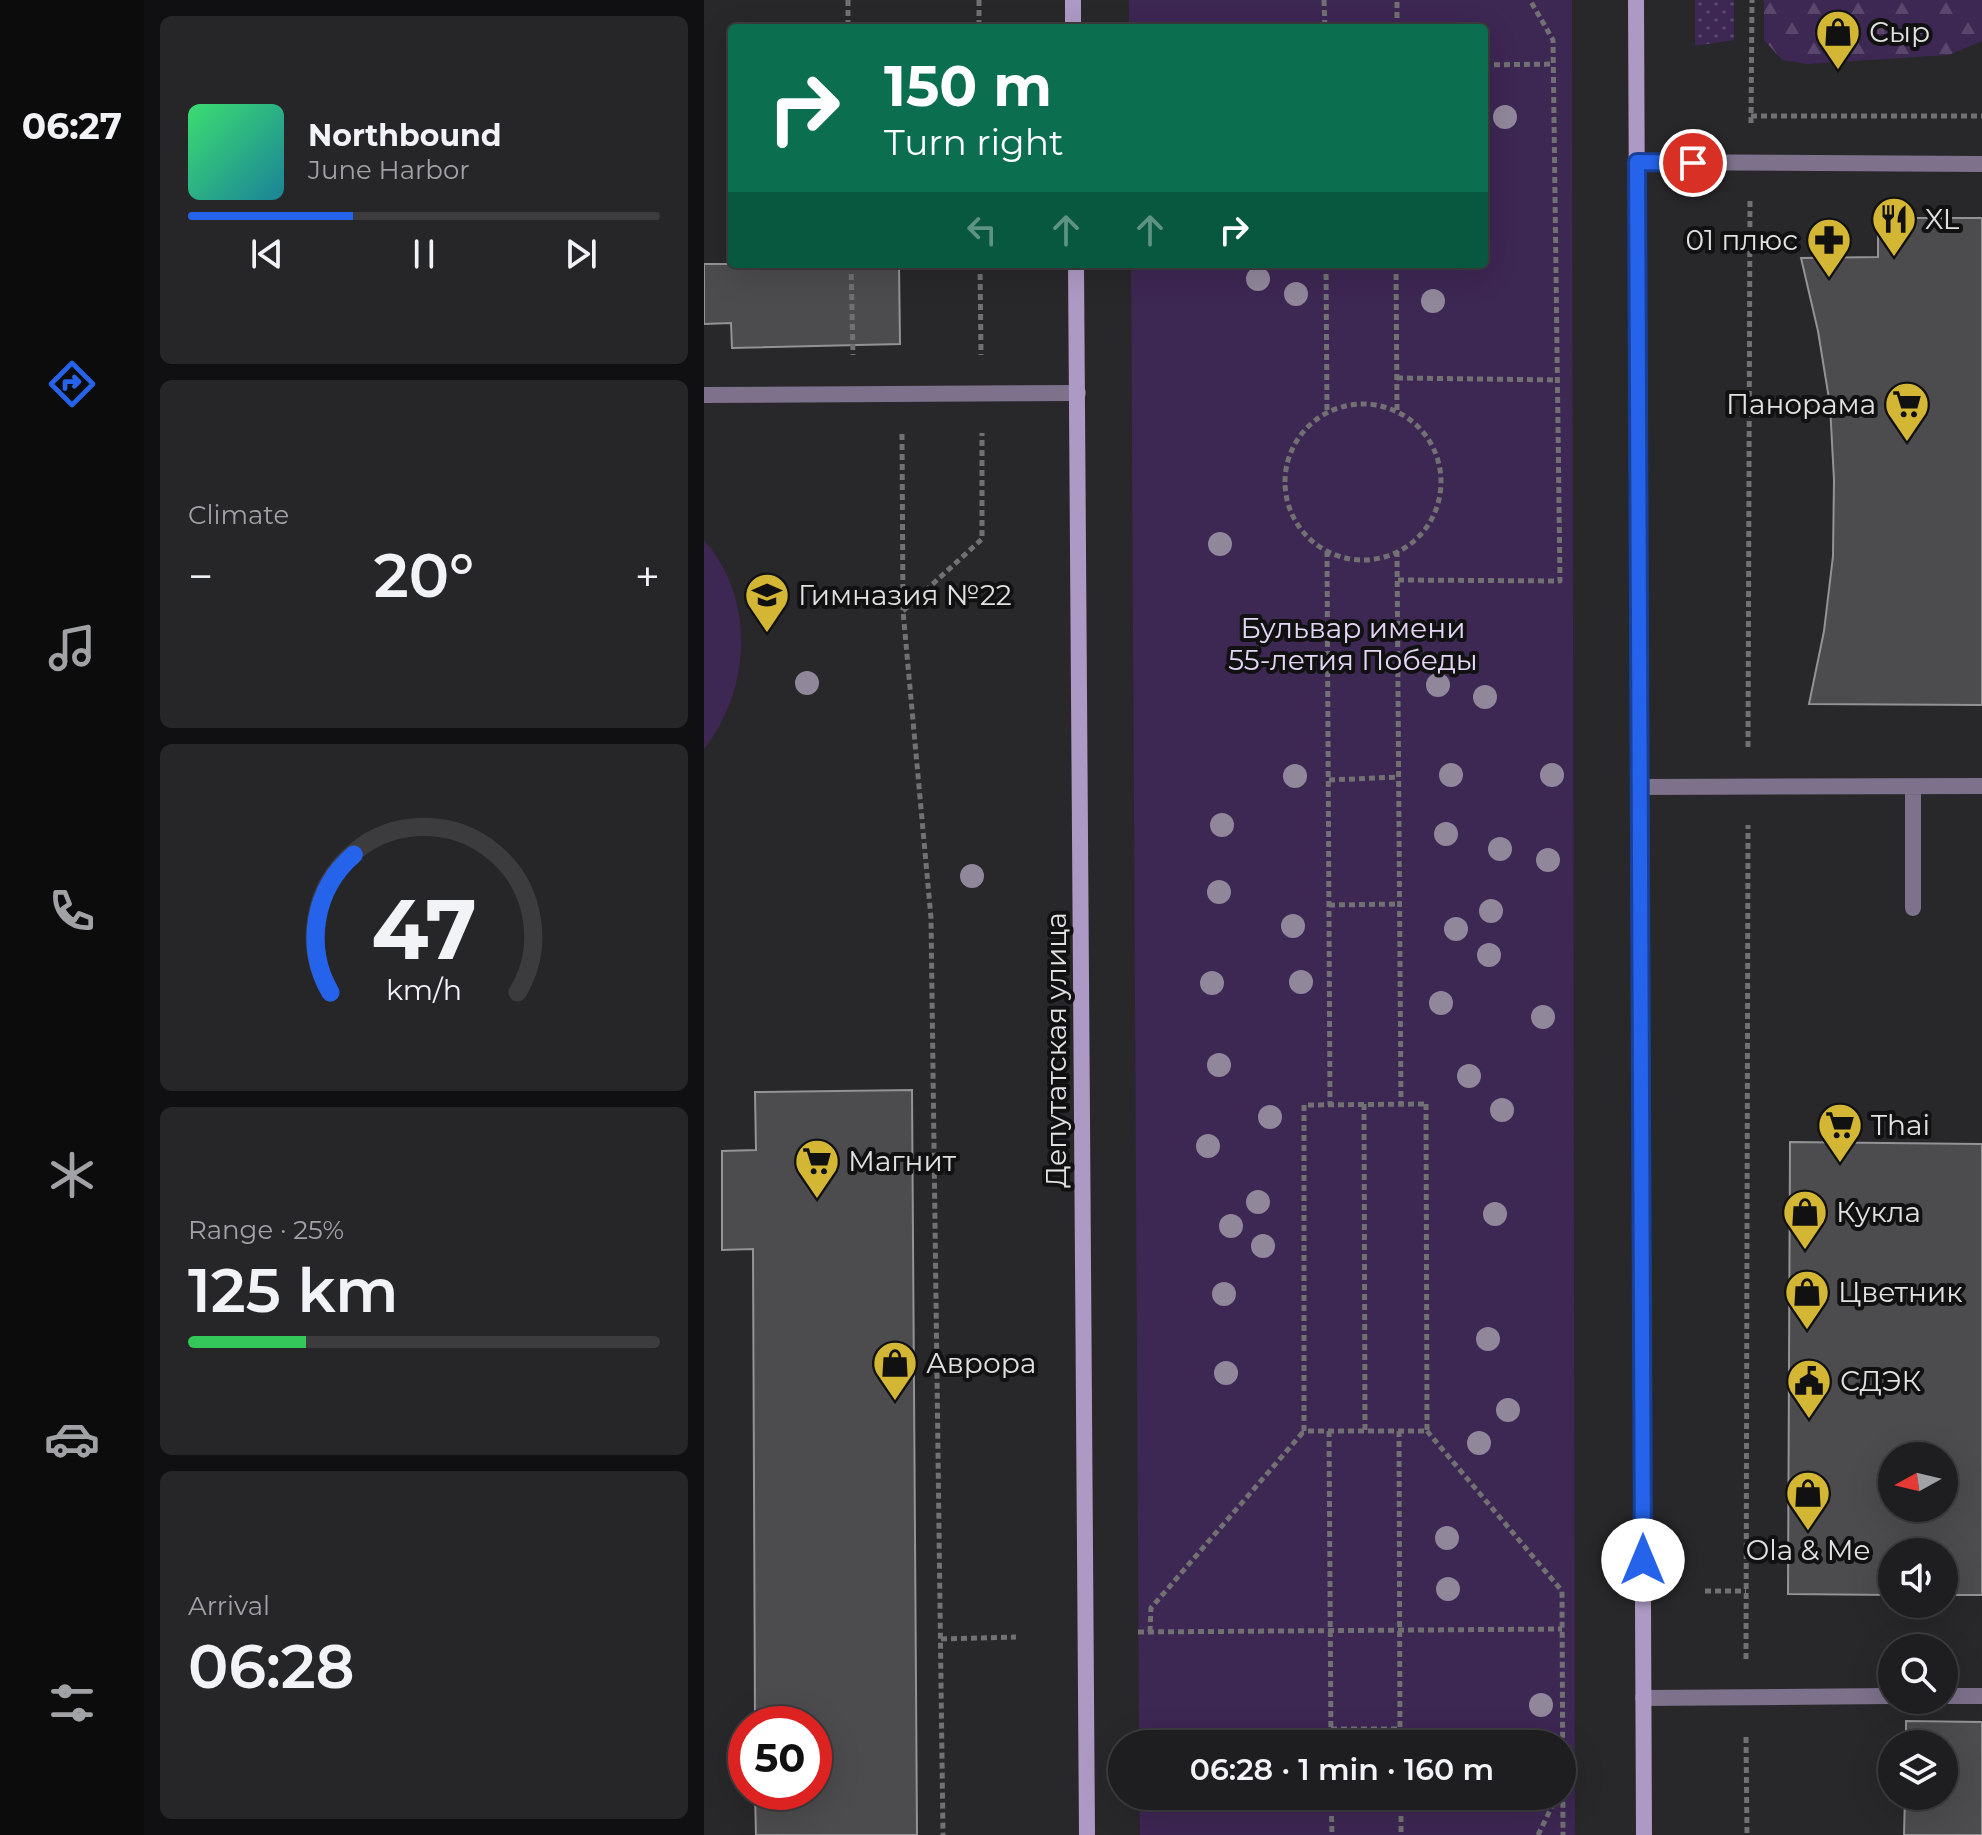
<!DOCTYPE html>
<meta charset="utf-8">
<style>
body{margin:0;font-family:Montserrat,sans-serif;background:#262629;color:#f1f3f6;height:100vh;display:flex;flex-direction:column;font-size:30px;white-space:nowrap}
*{box-sizing:border-box;margin:0}
p{font-size:26px;color:#a1a2a5}
.icon{flex:none;width:44px;height:44px;fill:none;stroke:currentColor;stroke-width:2;stroke-linecap:round;stroke-linejoin:round}
.map{position:relative;flex:1;overflow:hidden}
.sheet{display:flex;flex-direction:column;gap:16px;padding:16px;background:#101012;width:560px}
.sheet>*{flex:none}
.hud{position:absolute;left:24px;top:24px;width:760px;height:244px;border-radius:8px;box-shadow:0 8px 32px #0002,0 0 0 2px #3c3b3e;background:#0b6e4f;color:#fff;overflow:hidden}
.needle{width:52px;rotate:262deg}
.tools{position:absolute;left:1174px;top:1442px;display:grid;gap:16px}
.tools a{display:grid;place-items:center;width:80px;height:80px;border-radius:50%;background:#1e1d20;box-shadow:0 8px 32px #0002,0 0 0 2px #3c3b3e;font-size:40px}
.speed{position:absolute;left:24px;top:1706px;display:flex;gap:16px;font-size:40px;font-weight:700;text-align:center}
.speed>*{display:grid;place-content:center;width:104px;height:104px;border-radius:50%;background:#1e1d20;box-shadow:0 8px 32px #0002,0 0 0 2px #3c3b3e;line-height:1}
.speed .limit{border:12px solid #d22;background:#fff;color:#111}
.pin{position:absolute;display:grid;place-items:center;width:68px;height:68px;color:#fff;margin:-34px;border:4px solid #fff;border-radius:50%;box-shadow:0 2px 8px #0007}
.me{position:absolute;width:88px;margin:-44px;rotate:0deg;stroke-linejoin:round;filter:drop-shadow(0 0 6px #0008)}
.turn{display:flex;align-items:center;gap:28px;height:168px;padding:0 24px;font-size:36px}
.turn .icon{width:104px;height:104px;stroke-width:2.5}
.turn b{display:block;font-size:56px;line-height:68px}
.lanes{display:flex;align-items:center;height:76px;padding:0 24px;background:#0003;justify-content:center;gap:40px;direction:ltr}
.lanes .off{opacity:.35}
.big{font-size:60px;font-weight:600;line-height:1.1}
.sheet .tile{flex:1;display:flex;flex-direction:column;justify-content:center;gap:12px;min-width:0;padding:0 28px;border-radius:12px;background:#262629}
.sheet .dial{align-items:center;gap:0}
.dial svg{height:208px;overflow:visible;fill:none;stroke:#3c3b3e;stroke-width:7;stroke-linecap:round;text-anchor:middle}
.dial text{fill:#f1f3f6;stroke:none}
.song{display:flex;align-items:center;gap:24px}
.cover{width:96px;height:96px;border-radius:12px;background:linear-gradient(135deg,hsl(140 70% 55%),hsl(190 70% 35%))}
.played{height:8px;border-radius:4px;background:linear-gradient(90deg,#2563eb 35%,#3c3b3e 35%)}
.keys{display:flex;justify-content:space-around;direction:ltr}
.heat{display:flex;justify-content:space-between;align-items:center;font-size:44px;direction:ltr}
.charge{height:12px;border-radius:6px;background:linear-gradient(90deg,#34c759 25%,#3c3b3e 0)}
.trip{position:absolute;left:404px;top:1730px;width:468px;height:80px;border-radius:40px;background:#1e1d20;box-shadow:0 8px 32px #0002,0 0 0 2px #3c3b3e;font-weight:600;line-height:80px;text-align:center}
main{display:flex;flex:1;min-height:0}
.tab-bar{display:flex;flex-direction:column;width:144px;justify-content:space-around;align-items:center;background:#0c0c0d;color:#a1a2a5}
.tab-bar .icon{width:56px;height:56px}
.tab-bar .current{color:#2563eb}
.tab-bar b{font-size:36px;color:#f1f3f6}
.map>svg:first-child{display:block}
.grass{fill:url(#grass-dots)}
.forest{fill:url(#forest-firs)}
.park{fill:#3d2753}
.building{fill:#4c4b4d;stroke:#939295;stroke-width:2;fill-rule:evenodd}
.lines{fill:none;stroke-linecap:round;stroke-linejoin:round}
.path{stroke:#717072;stroke-width:5;stroke-dasharray:6 4;stroke-linecap:butt}
.lane{stroke:#7d718b;stroke-width:16}
.secondary{stroke:#ad9ac4;stroke-width:16}
.tree{fill:#90879b}
.route-casing{stroke:#184099;stroke-width:20}
.route{stroke:#2563eb;stroke-width:14}
.labels{text-anchor:middle;dominant-baseline:central;stroke-width:8;stroke-linejoin:round;paint-order:stroke}
.poi-label{font-size:28px;fill:#e2e1e2;stroke:#111112;text-anchor:start}
.park-label{font-size:28px;fill:#e5d6f8;stroke:#111112}
.street-label{font-size:28px;fill:#e2e1e2;stroke:#111112}
</style>
<main>
<nav class="tab-bar">
<b>06:27</b>
<svg class="icon current" aria-label="directions" viewBox="0 0 24 24"><path d="M12 3l9 9-9 9-9-9zM9 14v-3h6M13 9l2 2-2 2"/></svg>
<svg class="icon" aria-label="music" viewBox="0 0 24 24"><path d="M9 18V5l10-2v13"/><circle cx="6" cy="18" r="3"/><circle cx="16" cy="16" r="3"/></svg>
<svg class="icon" aria-label="phone" viewBox="0 0 24 24"><path d="M5 4h4l2 5-3 2q2 4 5 5l2-3 5 2v4C11 20 4 13 5 4z"/></svg>
<svg class="icon" aria-label="climate" viewBox="0 0 24 24"><path d="M12 3v18M4 7l16 10M4 17L20 7"/></svg>
<svg class="icon" aria-label="car" viewBox="0 0 24 24"><path d="M5 17H2v-5l4-1 3-4h7l3 4 3 1v5h-3M9 17h6M6 11h13"/><circle cx="7" cy="17" r="2"/><circle cx="17" cy="17" r="2"/></svg>
<svg class="icon" aria-label="filters" viewBox="0 0 24 24"><path d="M4 7h16M4 17h16"/><circle cx="9" cy="7" r="2"/><circle cx="15" cy="17" r="2"/></svg>
</nav>
<section class="sheet">
<div class="tile">
<div class="song"><i class="cover"></i><div><b>Northbound</b><p>June Harbor</p></div></div>
<div class="played"></div>
<div class="keys"><svg class="icon" aria-label="previous" viewBox="0 0 24 24"><path d="M18 5L8 12l10 7zM5 5v14"/></svg><svg class="icon" aria-label="pause" viewBox="0 0 24 24"><path d="M8 5v14M16 5v14"/></svg><svg class="icon" aria-label="next" viewBox="0 0 24 24"><path d="M6 5l10 7-10 7zM19 5v14"/></svg></div>
</div>
<div class="tile"><p>Climate</p>
<div class="heat"><a>−</a><b class="big">20°</b><a>+</a></div>
</div>
<div class="tile dial"><svg viewBox="0 0 100 80">
<path d="M14 69A42 42 0 1 1 86 69"/>
<path d="M14 69A42 42 0 0 1 23 16" stroke="#2563eb"/>
<text x="50" y="56" font-size="32" font-weight="700">47</text>
<text x="50" y="72" font-size="11">km/h</text>
</svg></div>
<div class="tile"><p>Range · 25%</p><b class="big">125 km</b><div class="charge"></div></div>
<div class="tile"><p>Arrival</p><b class="big">06:28</b></div>
</section>
<div class="map">
<svg width="1278" height="1835" viewBox="0 0 1278 1835">
<defs>
<pattern id="grass-dots" width="8" height="8" patternUnits="userSpaceOnUse" patternTransform="scale(2)"><rect width="8" height="8" fill="#3d2753"/><path d="M2 2h.1M6 6h.1" fill="none" stroke="#59466b" stroke-width="1.8" stroke-linecap="round"/></pattern>
<pattern id="forest-firs" width="22" height="20" patternUnits="userSpaceOnUse" patternTransform="scale(2)"><rect width="22" height="20" fill="#3d2753"/><path d="M5 1l3.5 6h-7zM16 11l3.5 6h-7z" fill="#59466b"/></pattern>
</defs>
<rect width="100%" height="100%" fill="#28272a"/>
<!-- grass -->
<path class="grass" d="M991,0h39v40l-39,6z"/>
<!-- forest -->
<path class="forest" d="M1060,0h218v41l-33,14 -142,9 -25,-4 -18,-20z"/>
<!-- park -->
<path class="park" d="M425,0h443l3,1835h-435l-1,-39h423v-52h-423l-8,-1480h353v-236h-355z
M0,540c52,58 47,150 0,209z"/>
<!-- building -->
<path class="building" d="M1174,218h104v487l-173,-1 15,-73 9,-75 1,-76 -4,-75 -12,-74 -17,-73 77,-1z
M0,264h195l1,80 -168,4 -1,-25 -27,1z
M208,1090l5,745h-161l-1,-43h59v-68h-59l-2,-475 -31,1v-99l34,-1 -1,-58z
M1086,1142l192,2v451h-38v-43h-52v43l-104,-1zM1188,1456h52v52h-52z
M1202,1721l76,1v113h-78l1,-39h39v-52h-38z"/>
<g class="lines">
<!-- path -->
<path class="path" d="M144,0v28
M275,0v28
M620,0l1,28
M693,28v-28
M780,65l69,-1
M1047,116h231
M1047,123l1,-123
M147,264l2,91
M276,264l1,91
M622,264l1,147
M692,264l1,147
M693,378l161,2
M581 482a78 78 0 1 1 156 0a78 78 0 1 1-156 0Z
M198,434l1,177 28,307 12,917
M623,551l3,554
M693,551l4,553
M694,580l162,1 -7,-541 -23,-40
M199,611l79,-72v-106
M1044,747l2,-546
M625,780l70,-3
M625,905l70,-1
M660,1104l1,327
M722,1104l1,327h-123v-326z
M625,1431l2,313
M695,1431l1,313
M723,1431l135,160 1,244
M1001,1591h41
M434,1632l424,-3
M446,1632l1,-24 153,-177
M237,1639l75,-2
M1042,1659l2,-834
M627,1729h69
M1042,1737l1,98
M627,1796l1,39
M697,1796v39
M834,1835l19,-39"/>
<!-- lane -->
<path class="lane" d="M933,162l345,2
M0,395l374,-2
M936,787l342,-1
M1209,908v-121
M1240,1696h38
M939,1698l249,-2"/>
<!-- secondary -->
<path class="secondary" d="M369,0v28
M932,0l8,1835
M372,264l11,1571"/>
</g>
<!-- trees -->
<g class="tree">
<circle cx="801" cy="117" r="12"/>
<circle cx="554" cy="279" r="12"/>
<circle cx="592" cy="294" r="12"/>
<circle cx="729" cy="301" r="12"/>
<circle cx="516" cy="544" r="12"/>
<circle cx="103" cy="683" r="12"/>
<circle cx="734" cy="685" r="12"/>
<circle cx="781" cy="697" r="12"/>
<circle cx="747" cy="775" r="12"/>
<circle cx="848" cy="775" r="12"/>
<circle cx="591" cy="776" r="12"/>
<circle cx="518" cy="825" r="12"/>
<circle cx="742" cy="834" r="12"/>
<circle cx="796" cy="849" r="12"/>
<circle cx="844" cy="860" r="12"/>
<circle cx="268" cy="876" r="12"/>
<circle cx="515" cy="892" r="12"/>
<circle cx="787" cy="911" r="12"/>
<circle cx="589" cy="926" r="12"/>
<circle cx="752" cy="929" r="12"/>
<circle cx="785" cy="955" r="12"/>
<circle cx="597" cy="982" r="12"/>
<circle cx="508" cy="983" r="12"/>
<circle cx="737" cy="1003" r="12"/>
<circle cx="839" cy="1017" r="12"/>
<circle cx="515" cy="1065" r="12"/>
<circle cx="765" cy="1076" r="12"/>
<circle cx="798" cy="1110" r="12"/>
<circle cx="566" cy="1117" r="12"/>
<circle cx="504" cy="1146" r="12"/>
<circle cx="554" cy="1202" r="12"/>
<circle cx="791" cy="1214" r="12"/>
<circle cx="527" cy="1226" r="12"/>
<circle cx="559" cy="1246" r="12"/>
<circle cx="520" cy="1294" r="12"/>
<circle cx="784" cy="1339" r="12"/>
<circle cx="522" cy="1373" r="12"/>
<circle cx="804" cy="1410" r="12"/>
<circle cx="775" cy="1443" r="12"/>
<circle cx="743" cy="1538" r="12"/>
<circle cx="744" cy="1589" r="12"/>
<circle cx="837" cy="1705" r="12"/>
</g>
<g class="lines">
<!-- route casing -->
<g class="route-casing">
<path id="route" d="M939,1560l-6,-1398 56,1"/>
</g>
<!-- route -->
<use href="#route" class="route"/>
</g>
<!-- icons -->
<defs>
<g id="shop-pin" transform="scale(2.3)"><path d="M0 17L-7.5 6A9.5 9.5 0 1 1 7.5 6Z" fill="#d4b635" stroke="#111112"/><path d="M-5-2.5h2.3a2.7 3.5 0 0 1 5.4 0H5L5.5 6h-11ZM-1.5-2.5h3a1.5 2.3 0 0 0-3 0Z" fill="#111"/></g>
<g id="restaurant-pin" transform="scale(2.3)"><path d="M0 17L-7.5 6A9.5 9.5 0 1 1 7.5 6Z" fill="#d4b635" stroke="#111112"/><path d="M-5-6h1v4h1v-4h1v4h1v-4h1v5L-1.5 .5V6h-2V.5L-5-1ZM5-6V6H3V1.5H1.5Q1.5-4 5-6Z" fill="#111"/></g>
<g id="pharmacy-pin" transform="scale(2.3)"><path d="M0 17L-7.5 6A9.5 9.5 0 1 1 7.5 6Z" fill="#d4b635" stroke="#111112"/><path d="M-2-6h4v4h4v4h-4v4h-4v-4h-4v-4h4Z" fill="#111"/></g>
<g id="supermarket-pin" transform="scale(2.3)"><path d="M0 17L-7.5 6A9.5 9.5 0 1 1 7.5 6Z" fill="#d4b635" stroke="#111112"/><path d="M-6-5.5h2.5l.6 2H6L4.5 2H-2.5L-4.4-4H-6ZM-1.5 3.2a1.3 1.3 0 1 0 .1 0ZM3 3.2a1.3 1.3 0 1 0 .1 0Z" fill="#111"/></g>
<g id="school-pin" transform="scale(2.3)"><path d="M0 17L-7.5 6A9.5 9.5 0 1 1 7.5 6Z" fill="#d4b635" stroke="#111112"/><path d="M0-5L7-2L0 1L-7-2ZM-4 1L0 2.5L4 1V4Q0 6-4 4Z" fill="#111"/></g>
<g id="civic-pin" transform="scale(2.3)"><path d="M0 17L-7.5 6A9.5 9.5 0 1 1 7.5 6Z" fill="#d4b635" stroke="#111112"/><path d="M-.6-6.5H3V-4.5H.6V-3L4-1V1h2V6H-6V1h2V-1L-.6-3ZM-1.2 2.5V6h2.4V2.5Z" fill="#111"/></g>
</defs>
<g fill-rule="evenodd">
<use href="#shop-pin" x="1134" y="32"/>
<use href="#restaurant-pin" x="1190" y="219"/>
<use href="#pharmacy-pin" x="1125" y="240"/>
<use href="#supermarket-pin" x="1203" y="404"/>
<use href="#school-pin" x="63" y="595"/>
<use href="#supermarket-pin" x="1136" y="1125"/>
<use href="#supermarket-pin" x="113" y="1161"/>
<use href="#shop-pin" x="1101" y="1212"/>
<use href="#shop-pin" x="1103" y="1292"/>
<use href="#shop-pin" x="191" y="1363"/>
<use href="#civic-pin" x="1105" y="1381"/>
<use href="#shop-pin" x="1104" y="1493"/>
</g>
<g class="labels">
<!-- poi labels -->
<g class="poi-label">
<text x="1165" y="32">Сыр</text>
<text x="1221" y="219">XL</text>
<text x="1094" y="240" text-anchor="end">01 плюс</text>
<text x="1172" y="404" text-anchor="end">Панорама</text>
<text x="94" y="595">Гимназия №22</text>
<text x="1167" y="1125">Thai</text>
<text x="144" y="1161">Магнит</text>
<text x="1132" y="1212">Кукла</text>
<text x="1134" y="1292">Цветник</text>
<text x="222" y="1363">Аврора</text>
<text x="1136" y="1381">СДЭК</text>
<text x="1104" y="1550" text-anchor="middle">Ola &amp; Me</text>
</g>
<!-- park labels -->
<g class="park-label">
<text x="649" y="628">Бульвар имени<tspan x="649" dy="32">55-летия Победы</tspan></text>
</g>
<!-- street labels -->
<g class="street-label">
<text transform="translate(352 1050) rotate(-90)">Депутатская улица</text>
</g>
</g>
</svg>
<div class="tools">
<a><svg class="needle" viewBox="-14 -14 28 28"><path d="M0-13l5 13h-10z" fill="#e53935"/><path d="M0 13l5-13h-10z" fill="#a1a2a5"/></svg></a>
<a><svg class="icon" aria-label="sound" viewBox="0 0 24 24"><path d="M4 9h4l5-4v14l-5-4H4zM17 9q2 3 0 6"/></svg></a>
<a><svg class="icon" aria-label="search" viewBox="0 0 24 24"><circle cx="10" cy="10" r="6"/><path d="M15 15l6 6"/></svg></a>
<a><svg class="icon" aria-label="layers" viewBox="0 0 24 24"><path d="M12 4l9 5-9 5-9-5zM3 14l9 5 9-5"/></svg></a>
</div>
<div class="speed"><div class="limit">50</div></div>
<div class="pin" style="left:989px;top:163px;background:#d93025"><svg class="icon" aria-label="arrive" viewBox="0 0 24 24"><path d="M6 21V4h12l-3 4 3 4H6"/></svg></div>
<svg class="me" style="left:939px;top:1560px" viewBox="-20 -20 40 40"><circle r="19" fill="#fff"/><path d="M0-13L10 11 0 6-10 11z" fill="#2563eb"/></svg>
<div class="trip">06:28 · 1 min · 160 m</div>
<div class="hud">
<div class="turn"><svg class="icon" aria-label="right" viewBox="0 0 24 24"><path d="M7 20v-9h11M14 6l5 5-5 5"/></svg><div><b>150 m</b>Turn right</div></div>
<div class="lanes"><svg class="icon off" aria-label="left" viewBox="0 0 24 24"><path d="M17 20v-9H6M10 6l-5 5 5 5"/></svg><svg class="icon off" aria-label="ahead" viewBox="0 0 24 24"><path d="M12 20V5M6 11l6-6 6 6"/></svg><svg class="icon off" aria-label="ahead" viewBox="0 0 24 24"><path d="M12 20V5M6 11l6-6 6 6"/></svg><svg class="icon" aria-label="right" viewBox="0 0 24 24"><path d="M7 20v-9h11M14 6l5 5-5 5"/></svg></div>
</div>
</div>
</main>
